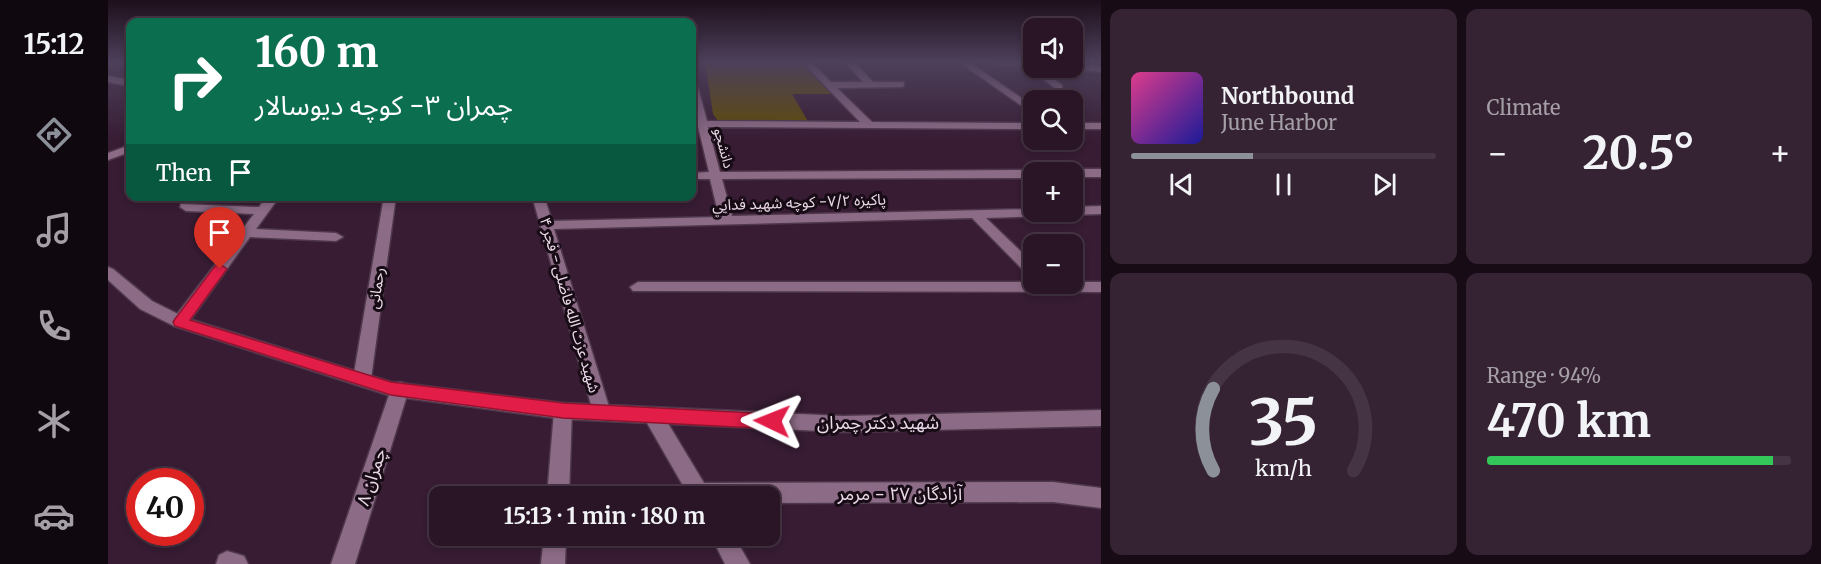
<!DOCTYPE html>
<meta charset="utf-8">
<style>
body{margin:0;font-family:Merriweather,"Noto Sans Arabic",serif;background:#352232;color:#f1f3f6;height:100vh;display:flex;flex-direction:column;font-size:22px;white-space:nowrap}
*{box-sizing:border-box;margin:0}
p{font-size:20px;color:#a59fa7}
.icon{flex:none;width:33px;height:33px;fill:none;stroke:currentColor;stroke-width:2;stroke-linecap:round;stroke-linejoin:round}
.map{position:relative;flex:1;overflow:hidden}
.details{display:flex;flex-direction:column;gap:9px;padding:9px;background:#170c15;width:720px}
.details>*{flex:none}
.guide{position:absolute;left:18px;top:18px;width:570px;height:183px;border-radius:12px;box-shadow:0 3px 9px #0003,0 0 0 2px #453443;background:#0b6e4f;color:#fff;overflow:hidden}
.buttons{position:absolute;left:915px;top:18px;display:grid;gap:12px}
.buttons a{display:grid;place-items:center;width:60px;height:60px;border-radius:12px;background:#291526;box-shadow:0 3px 9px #0003,0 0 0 2px #453443;font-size:30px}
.speed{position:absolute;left:18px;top:468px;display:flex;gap:12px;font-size:30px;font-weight:700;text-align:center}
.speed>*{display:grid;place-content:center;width:78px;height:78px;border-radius:50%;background:#291526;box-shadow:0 3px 9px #0003,0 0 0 2px #453443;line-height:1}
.speed .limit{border:9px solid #d22;background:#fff;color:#111}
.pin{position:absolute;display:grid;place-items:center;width:51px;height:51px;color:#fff;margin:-62px -26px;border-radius:50% 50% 50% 0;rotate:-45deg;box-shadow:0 0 6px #0007}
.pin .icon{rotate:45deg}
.me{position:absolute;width:66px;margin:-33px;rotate:272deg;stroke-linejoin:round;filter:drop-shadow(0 0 4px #0008)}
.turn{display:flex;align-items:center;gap:21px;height:126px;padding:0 30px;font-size:27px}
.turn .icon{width:78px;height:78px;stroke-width:2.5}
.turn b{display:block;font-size:42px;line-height:51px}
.then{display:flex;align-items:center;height:57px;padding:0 30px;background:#0003;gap:12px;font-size:22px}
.big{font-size:45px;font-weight:700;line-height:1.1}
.details .card{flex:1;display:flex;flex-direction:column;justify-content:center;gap:9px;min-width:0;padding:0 21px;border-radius:12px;background:#352232}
.details .dial{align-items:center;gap:0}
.dial svg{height:156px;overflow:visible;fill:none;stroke:#453443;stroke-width:7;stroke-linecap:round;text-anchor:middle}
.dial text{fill:#f1f3f6;stroke:none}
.song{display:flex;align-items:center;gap:18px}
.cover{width:72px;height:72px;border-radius:9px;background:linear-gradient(135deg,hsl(330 70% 55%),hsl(240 70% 35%))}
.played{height:6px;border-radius:3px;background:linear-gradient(90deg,#8c9099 40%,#453443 40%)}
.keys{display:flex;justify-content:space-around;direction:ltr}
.heat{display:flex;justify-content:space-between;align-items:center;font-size:33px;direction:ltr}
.charge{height:9px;border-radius:4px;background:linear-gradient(90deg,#34c759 94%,#453443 0)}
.details .tiles{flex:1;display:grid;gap:9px;grid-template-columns:repeat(2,1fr)}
.trip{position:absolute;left:321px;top:486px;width:351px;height:60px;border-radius:12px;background:#291526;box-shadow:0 3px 9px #0003,0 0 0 2px #453443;font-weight:700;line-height:60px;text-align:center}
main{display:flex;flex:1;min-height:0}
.menu{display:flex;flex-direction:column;width:108px;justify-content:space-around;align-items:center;background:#10080f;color:#a59fa7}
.menu .icon{width:42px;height:42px}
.menu .selected{color:#8c9099}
.menu b{font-size:27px;color:#f1f3f6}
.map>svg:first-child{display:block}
.green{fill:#5f4c03}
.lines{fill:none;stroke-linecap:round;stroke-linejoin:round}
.minor-casing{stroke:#4f384c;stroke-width:3}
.tertiary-casing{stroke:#4f384c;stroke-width:3}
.minor{fill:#8c6b86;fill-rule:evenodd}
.tertiary{fill:#8c6b86;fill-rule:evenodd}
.route{fill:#e11d48;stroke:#92132f;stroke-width:1.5}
.labels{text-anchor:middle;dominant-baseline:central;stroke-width:6;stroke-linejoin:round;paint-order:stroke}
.far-street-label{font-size:14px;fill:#ecdae9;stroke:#170b15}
.street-label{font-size:15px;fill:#ecdae9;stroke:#170b15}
.near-street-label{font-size:18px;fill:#ecdae9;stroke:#170b15}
</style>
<main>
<nav class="menu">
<b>15:12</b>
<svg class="icon selected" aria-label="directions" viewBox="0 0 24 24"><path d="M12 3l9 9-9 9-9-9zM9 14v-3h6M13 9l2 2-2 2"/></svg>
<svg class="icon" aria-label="music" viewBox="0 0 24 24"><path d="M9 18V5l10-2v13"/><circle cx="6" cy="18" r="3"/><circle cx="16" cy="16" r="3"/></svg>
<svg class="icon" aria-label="phone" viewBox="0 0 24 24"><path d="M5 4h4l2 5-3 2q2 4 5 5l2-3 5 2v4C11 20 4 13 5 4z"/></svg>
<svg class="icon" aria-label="climate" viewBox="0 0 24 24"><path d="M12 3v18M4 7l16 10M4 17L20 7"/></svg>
<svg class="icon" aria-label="car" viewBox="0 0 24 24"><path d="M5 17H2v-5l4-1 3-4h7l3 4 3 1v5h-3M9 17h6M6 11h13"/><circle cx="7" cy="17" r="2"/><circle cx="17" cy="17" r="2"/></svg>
</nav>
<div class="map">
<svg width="993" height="564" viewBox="0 0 993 564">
<rect width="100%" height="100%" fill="#371c33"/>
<!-- green -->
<path class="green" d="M597,62h97l30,32h-40l17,29 -91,-2 -5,-7z"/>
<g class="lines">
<!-- minor casing -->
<g class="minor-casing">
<path id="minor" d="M694,62h9l20,20h32l-18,-20h9l19,20h31v4l-3,1 -64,1 35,34 162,1v6l-326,-2 12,45 314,-2 5,2h-5v6l-312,1 10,37 302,-7v3h24l-6,4 -66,2 48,46v14l-5,-2 -57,-58 -418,11 57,184 -2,6 -7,2 -7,-2 -63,-223h12l8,25 167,-4 -9,-38h-18v-6l17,-1 -11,-45h-6v-6h4l-4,-20v-20l5,3 10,37 153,1z
M851,62h10l61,42 -8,2z
M918,62h6l2,6h5l23,17v4h-6l-30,-23z
M0,76l22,4v6l-22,-4z
M964,123h29v6h-29z
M22,145v7l-22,8v-7z
M964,169h29v8h-29v-5h-6z
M159,196h13l-24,33 80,4 7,4 -7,4 -86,-4 -64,89h-12l-2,-4 2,-4 80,-104 -68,-3 -6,-4 1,-3 78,3z
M276,196h12l-25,183 -3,5 -6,2 -6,-2 -3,-5z
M993,206v8l-29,1 -6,-3h6v-5z
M530,282h463v10l-468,-1 -3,-4z
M292,382l6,2 3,5 -54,175h-24l60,-175 3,-5z
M455,403l7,2 2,6 -3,85h-22l7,-85 2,-6z
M545,408l7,2 44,73 349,-1 48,6v20l-48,-6 -283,1v-7h-81l-46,-80 3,-6z
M436,536h22l-1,28h-24z
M603,536h23l16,28h-25z
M119,551l17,5 4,8h-32l3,-9z"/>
</g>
<!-- tertiary casing -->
<g class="tertiary-casing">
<path id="tertiary" d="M886,62h40v4l-36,-1z
M964,64l29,2v6l-32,-3 3,-1z
M0,267l5,2 39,32 34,17 205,64 172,21 280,13 258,-6v16l-258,6 -280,-13 -172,-23 -217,-70 -34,-17 -32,-29z"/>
</g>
<!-- minor -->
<use href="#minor" class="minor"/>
<!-- tertiary -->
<use href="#tertiary" class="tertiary"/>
</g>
<!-- sky -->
<linearGradient id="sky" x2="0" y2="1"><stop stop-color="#1e0f1c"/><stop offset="0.44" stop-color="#4d405b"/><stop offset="1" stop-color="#4d405b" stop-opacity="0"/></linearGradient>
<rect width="993" height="141" fill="url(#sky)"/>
<!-- route -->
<path class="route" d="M112,264l7,5 -37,51 201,62 172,21 209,11 6,2 2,5 -2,5 -6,3 -209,-11 -172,-23 -216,-69 -2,-4 2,-3 40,-53z"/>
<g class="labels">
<!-- far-street labels -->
<g class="far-street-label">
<text transform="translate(616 148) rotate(75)">دانشجو</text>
</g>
<!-- street labels -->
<g class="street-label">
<text transform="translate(691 202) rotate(-2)">پاکیزه ۷/۲- كوچه شهيد فدايي</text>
<text transform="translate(268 288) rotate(-81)">رحمانی</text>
<text transform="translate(462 305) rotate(74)">شهید عزت الله فاضلی - فجر ۴</text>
</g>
<!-- near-street labels -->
<g class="near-street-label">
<text x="770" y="422">شهید دکتر چمران</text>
<text transform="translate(263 477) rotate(-72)">چمران ۸</text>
<text x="792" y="493">آزادگان ۲۷ - مرمر</text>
</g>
</g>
</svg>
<div class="buttons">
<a><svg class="icon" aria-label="sound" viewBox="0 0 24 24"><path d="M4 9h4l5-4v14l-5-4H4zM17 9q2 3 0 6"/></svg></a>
<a><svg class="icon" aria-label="search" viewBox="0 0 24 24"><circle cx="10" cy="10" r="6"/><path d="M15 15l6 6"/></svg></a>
<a>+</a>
<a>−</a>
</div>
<div class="speed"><div class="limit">40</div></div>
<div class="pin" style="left:112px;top:269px;background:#d93025"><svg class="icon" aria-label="arrive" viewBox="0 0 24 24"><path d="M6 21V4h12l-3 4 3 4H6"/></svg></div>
<svg class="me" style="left:664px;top:421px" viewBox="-20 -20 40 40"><path d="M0-17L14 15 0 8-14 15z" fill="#e11d48" stroke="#fff" stroke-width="4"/></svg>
<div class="trip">15:13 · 1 min · 180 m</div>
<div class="guide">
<div class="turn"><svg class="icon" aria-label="right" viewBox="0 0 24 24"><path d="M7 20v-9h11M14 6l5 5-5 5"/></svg><div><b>160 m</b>چمران ۳- كوچه ديوسالار</div></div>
<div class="then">Then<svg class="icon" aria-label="arrive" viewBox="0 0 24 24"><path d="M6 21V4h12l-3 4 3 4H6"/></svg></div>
</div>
</div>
<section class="details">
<div class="tiles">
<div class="card">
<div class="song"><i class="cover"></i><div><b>Northbound</b><p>June Harbor</p></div></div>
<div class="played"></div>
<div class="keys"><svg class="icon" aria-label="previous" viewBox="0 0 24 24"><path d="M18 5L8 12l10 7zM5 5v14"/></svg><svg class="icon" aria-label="pause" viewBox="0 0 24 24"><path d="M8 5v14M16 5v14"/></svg><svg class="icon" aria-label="next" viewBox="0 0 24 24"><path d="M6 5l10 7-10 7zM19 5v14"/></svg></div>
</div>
<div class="card"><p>Climate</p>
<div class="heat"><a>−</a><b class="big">20.5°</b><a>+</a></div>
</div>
<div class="card dial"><svg viewBox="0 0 100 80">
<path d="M14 69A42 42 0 1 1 86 69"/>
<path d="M14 69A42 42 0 0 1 14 27" stroke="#8c9099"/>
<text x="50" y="56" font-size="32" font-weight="700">35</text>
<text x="50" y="72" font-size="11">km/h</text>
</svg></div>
<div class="card"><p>Range · 94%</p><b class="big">470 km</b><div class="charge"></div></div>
</div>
</section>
</main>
